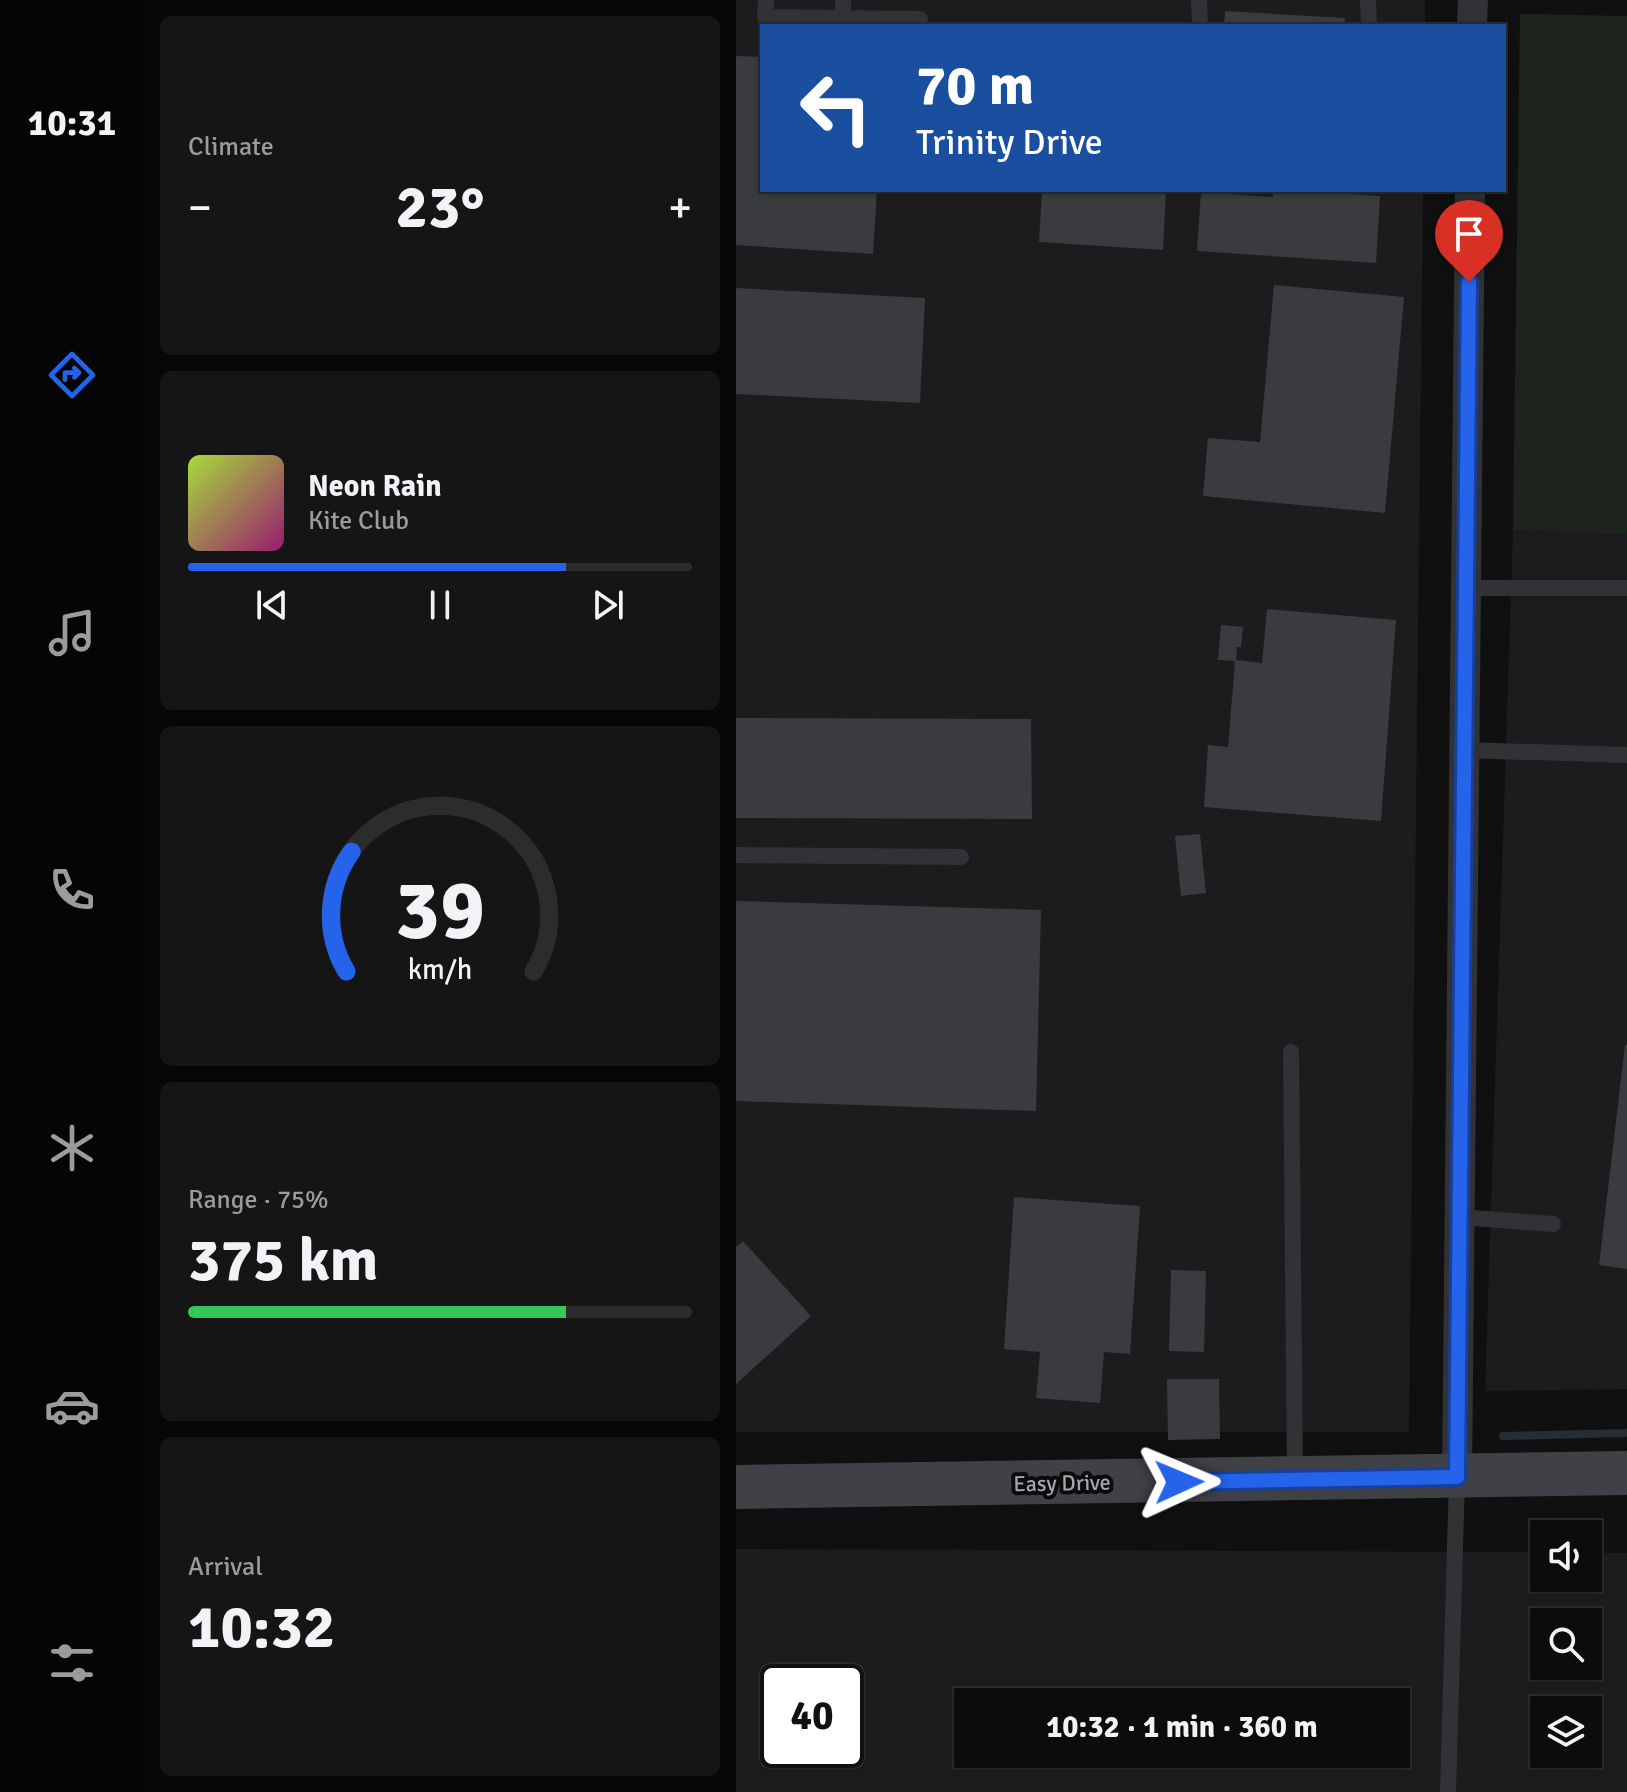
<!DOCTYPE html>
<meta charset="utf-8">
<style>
body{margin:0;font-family:Signika,sans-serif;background:#151516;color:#f1f3f6;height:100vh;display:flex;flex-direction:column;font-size:30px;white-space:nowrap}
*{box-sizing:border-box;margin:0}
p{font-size:26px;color:#9a9b9d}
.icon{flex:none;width:44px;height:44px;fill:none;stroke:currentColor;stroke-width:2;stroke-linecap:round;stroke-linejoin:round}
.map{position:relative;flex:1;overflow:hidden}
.side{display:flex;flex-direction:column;gap:16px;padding:16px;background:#070707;width:592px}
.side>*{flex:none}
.guide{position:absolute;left:24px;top:24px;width:746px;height:168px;border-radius:0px;box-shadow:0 2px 6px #0004,0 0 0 2px #2c2c2e;background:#1a4fa0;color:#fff;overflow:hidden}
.controls{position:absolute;left:794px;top:1520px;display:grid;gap:16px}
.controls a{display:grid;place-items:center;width:72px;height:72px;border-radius:0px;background:#0c0c0d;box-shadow:0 2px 6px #0004,0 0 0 2px #2c2c2e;font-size:40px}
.speed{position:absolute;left:24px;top:1664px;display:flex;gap:16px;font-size:40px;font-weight:700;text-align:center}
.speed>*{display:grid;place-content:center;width:104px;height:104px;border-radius:50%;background:#0c0c0d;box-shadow:0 2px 6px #0004,0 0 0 2px #2c2c2e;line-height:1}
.speed .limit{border:4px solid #111;border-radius:12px;background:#fff;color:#111}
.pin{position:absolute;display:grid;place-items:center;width:68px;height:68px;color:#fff;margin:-82px -34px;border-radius:50% 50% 50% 0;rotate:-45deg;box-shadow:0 0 8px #0007}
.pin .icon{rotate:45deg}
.me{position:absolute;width:88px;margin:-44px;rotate:89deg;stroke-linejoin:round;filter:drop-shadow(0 0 6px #0008)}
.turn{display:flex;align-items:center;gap:28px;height:168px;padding:0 24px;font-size:36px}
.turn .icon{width:104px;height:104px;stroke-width:2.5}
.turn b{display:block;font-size:56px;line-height:68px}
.big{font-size:60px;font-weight:700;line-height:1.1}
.side .card{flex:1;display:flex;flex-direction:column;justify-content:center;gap:12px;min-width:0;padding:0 28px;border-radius:12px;background:#151516}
.side .dial{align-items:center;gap:0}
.dial svg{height:208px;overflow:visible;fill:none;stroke:#2c2c2e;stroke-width:7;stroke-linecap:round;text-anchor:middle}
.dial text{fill:#f1f3f6;stroke:none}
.song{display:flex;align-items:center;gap:24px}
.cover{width:96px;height:96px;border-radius:12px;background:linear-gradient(135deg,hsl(80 70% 55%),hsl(320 70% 35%))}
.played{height:8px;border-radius:4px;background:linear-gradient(90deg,#2563eb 75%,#2c2c2e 75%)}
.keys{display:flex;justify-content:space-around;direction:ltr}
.heat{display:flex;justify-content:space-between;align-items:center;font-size:44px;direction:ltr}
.charge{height:12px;border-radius:6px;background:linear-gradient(90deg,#34c759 75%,#2c2c2e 0)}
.trip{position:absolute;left:218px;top:1688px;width:456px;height:80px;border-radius:0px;background:#0c0c0d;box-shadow:0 2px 6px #0004,0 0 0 2px #2c2c2e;font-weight:700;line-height:80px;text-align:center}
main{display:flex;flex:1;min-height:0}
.dock{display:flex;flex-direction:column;width:144px;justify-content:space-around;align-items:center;background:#050505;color:#9a9b9d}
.dock .icon{width:56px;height:56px}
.dock .selected{color:#2563eb}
.dock b{font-size:36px;color:#f1f3f6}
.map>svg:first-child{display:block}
.built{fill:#1c1c1e;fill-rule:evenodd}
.green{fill:#1c241d}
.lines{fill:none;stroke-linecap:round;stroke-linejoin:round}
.stream{stroke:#262e35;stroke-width:8}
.building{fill:#3a3b3e}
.lane{stroke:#313236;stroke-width:16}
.street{stroke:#313236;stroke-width:30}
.secondary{stroke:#3f4146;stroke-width:44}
.route-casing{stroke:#184099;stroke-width:20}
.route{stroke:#2563eb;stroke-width:14}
.labels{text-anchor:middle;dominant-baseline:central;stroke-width:8;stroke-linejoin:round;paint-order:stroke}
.street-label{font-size:22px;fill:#a1a6b2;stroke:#0b0b0c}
</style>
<main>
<nav class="dock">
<b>10:31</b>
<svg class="icon selected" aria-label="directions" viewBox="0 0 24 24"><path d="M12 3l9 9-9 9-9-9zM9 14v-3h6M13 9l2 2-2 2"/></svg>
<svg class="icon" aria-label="music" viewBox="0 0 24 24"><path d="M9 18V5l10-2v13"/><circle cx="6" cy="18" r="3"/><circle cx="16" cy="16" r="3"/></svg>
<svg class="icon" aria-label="phone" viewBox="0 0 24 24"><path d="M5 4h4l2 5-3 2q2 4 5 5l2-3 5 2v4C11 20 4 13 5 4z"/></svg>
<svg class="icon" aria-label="climate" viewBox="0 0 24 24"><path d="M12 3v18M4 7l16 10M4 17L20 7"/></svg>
<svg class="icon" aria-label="car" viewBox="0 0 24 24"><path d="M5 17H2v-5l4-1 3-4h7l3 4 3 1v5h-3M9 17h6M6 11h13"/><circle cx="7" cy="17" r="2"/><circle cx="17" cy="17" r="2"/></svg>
<svg class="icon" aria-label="filters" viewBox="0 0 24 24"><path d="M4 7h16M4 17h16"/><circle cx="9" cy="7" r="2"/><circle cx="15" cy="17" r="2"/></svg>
</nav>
<section class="side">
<div class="card"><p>Climate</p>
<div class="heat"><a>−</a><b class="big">23°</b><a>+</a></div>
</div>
<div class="card">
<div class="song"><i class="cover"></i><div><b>Neon Rain</b><p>Kite Club</p></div></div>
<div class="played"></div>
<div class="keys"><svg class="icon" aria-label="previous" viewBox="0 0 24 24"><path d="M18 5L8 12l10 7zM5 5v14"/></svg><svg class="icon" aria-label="pause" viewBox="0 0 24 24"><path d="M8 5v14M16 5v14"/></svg><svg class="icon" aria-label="next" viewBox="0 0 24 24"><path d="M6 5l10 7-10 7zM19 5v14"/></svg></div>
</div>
<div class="card dial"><svg viewBox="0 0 100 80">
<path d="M14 69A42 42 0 1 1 86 69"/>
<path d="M14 69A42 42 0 0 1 16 23" stroke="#2563eb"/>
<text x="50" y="56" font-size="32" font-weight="700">39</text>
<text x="50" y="72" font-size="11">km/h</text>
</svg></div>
<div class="card"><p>Range · 75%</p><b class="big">375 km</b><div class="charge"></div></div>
<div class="card"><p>Arrival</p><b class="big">10:32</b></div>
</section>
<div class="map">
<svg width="891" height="1792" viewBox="0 0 891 1792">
<rect width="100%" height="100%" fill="#101011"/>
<!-- built -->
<path class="built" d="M0,0h689v26h-663v164h661l-14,1242h-673z
M777,530l114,5v854l-142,2z
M0,1549l808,3v26h44v-25h39v239h-891zM808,1622h44v44h-44zM42,1682h68v68h-68zM232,1702h428v52h-428zM808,1710h44v44h-44z"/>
<!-- green -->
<path class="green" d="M784,14l107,2v519l-114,-5z"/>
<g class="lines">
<!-- stream -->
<path class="stream" d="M767,1436l124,-3"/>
</g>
<!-- building -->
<path class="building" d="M489,11l120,7 -1,8h-120z
M0,56l26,1v133h115l-4,64 -137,-9z
M306,190h124l-3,60 -124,-8z
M537,190h63v3l44,3 -4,67 -179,-12 4,-59 72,5z
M538,285l130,12 -19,216 -182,-17 5,-58 52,4z
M0,288l189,10 -5,105 -184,-9z
M531,609l129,11 -15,201 -177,-14 4,-62 20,2 7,-86 -17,-1 3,-35 22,2 -2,20h-4l-1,13 26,3z
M0,718l295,1 1,100 -296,-1z
M464,834l6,59 -25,3 -6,-60z
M0,901l305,9 -5,201 -300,-10z
M889,1045h2v224l-28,-4z
M278,1197l126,9 -10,148 -26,-2 -4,51 -64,-5 4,-46 -36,-3z
M7,1241l68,75 -75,68v-137z
M435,1270l35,1 -2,81 -35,-1z
M431,1379h52l1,60 -52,1z"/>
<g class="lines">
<!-- lane -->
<path class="lane" d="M30,0l-1,17 78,1v-18
M463,0l1,26
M632,0l1,26
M107,18l77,1
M729,588h162
M727,750l164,5
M0,855l225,2
M555,1052l4,426
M723,1217l94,7
M712,1792l9,-314"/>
<!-- street -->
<path class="street" d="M736,26l1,-26
M721,1477l13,-1287"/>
<!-- secondary -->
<path class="secondary" d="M0,1487l891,-14"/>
</g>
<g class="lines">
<!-- route casing -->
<g class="route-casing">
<path id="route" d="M443,1482l278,-5 12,-1195"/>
</g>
<!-- route -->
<use href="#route" class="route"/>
</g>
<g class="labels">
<!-- street labels -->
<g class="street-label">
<text transform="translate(326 1483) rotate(-1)">Easy Drive</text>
</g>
</g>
</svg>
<div class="controls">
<a><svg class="icon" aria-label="sound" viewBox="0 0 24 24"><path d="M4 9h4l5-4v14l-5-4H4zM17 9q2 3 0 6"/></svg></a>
<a><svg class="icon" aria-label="search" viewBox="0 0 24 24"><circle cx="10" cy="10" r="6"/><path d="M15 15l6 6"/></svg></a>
<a><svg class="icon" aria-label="layers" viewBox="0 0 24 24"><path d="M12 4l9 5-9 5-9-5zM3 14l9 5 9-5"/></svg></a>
</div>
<div class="speed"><div class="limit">40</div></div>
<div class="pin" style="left:733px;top:282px;background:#d93025"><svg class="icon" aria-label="arrive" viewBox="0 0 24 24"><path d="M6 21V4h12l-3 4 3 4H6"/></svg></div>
<svg class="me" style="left:443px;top:1482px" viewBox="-20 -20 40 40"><path d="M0-17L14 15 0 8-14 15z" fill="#2563eb" stroke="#fff" stroke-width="4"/></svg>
<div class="trip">10:32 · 1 min · 360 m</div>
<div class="guide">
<div class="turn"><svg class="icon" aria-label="left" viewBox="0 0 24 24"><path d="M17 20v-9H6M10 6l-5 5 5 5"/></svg><div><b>70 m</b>Trinity Drive</div></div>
</div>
</div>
</main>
